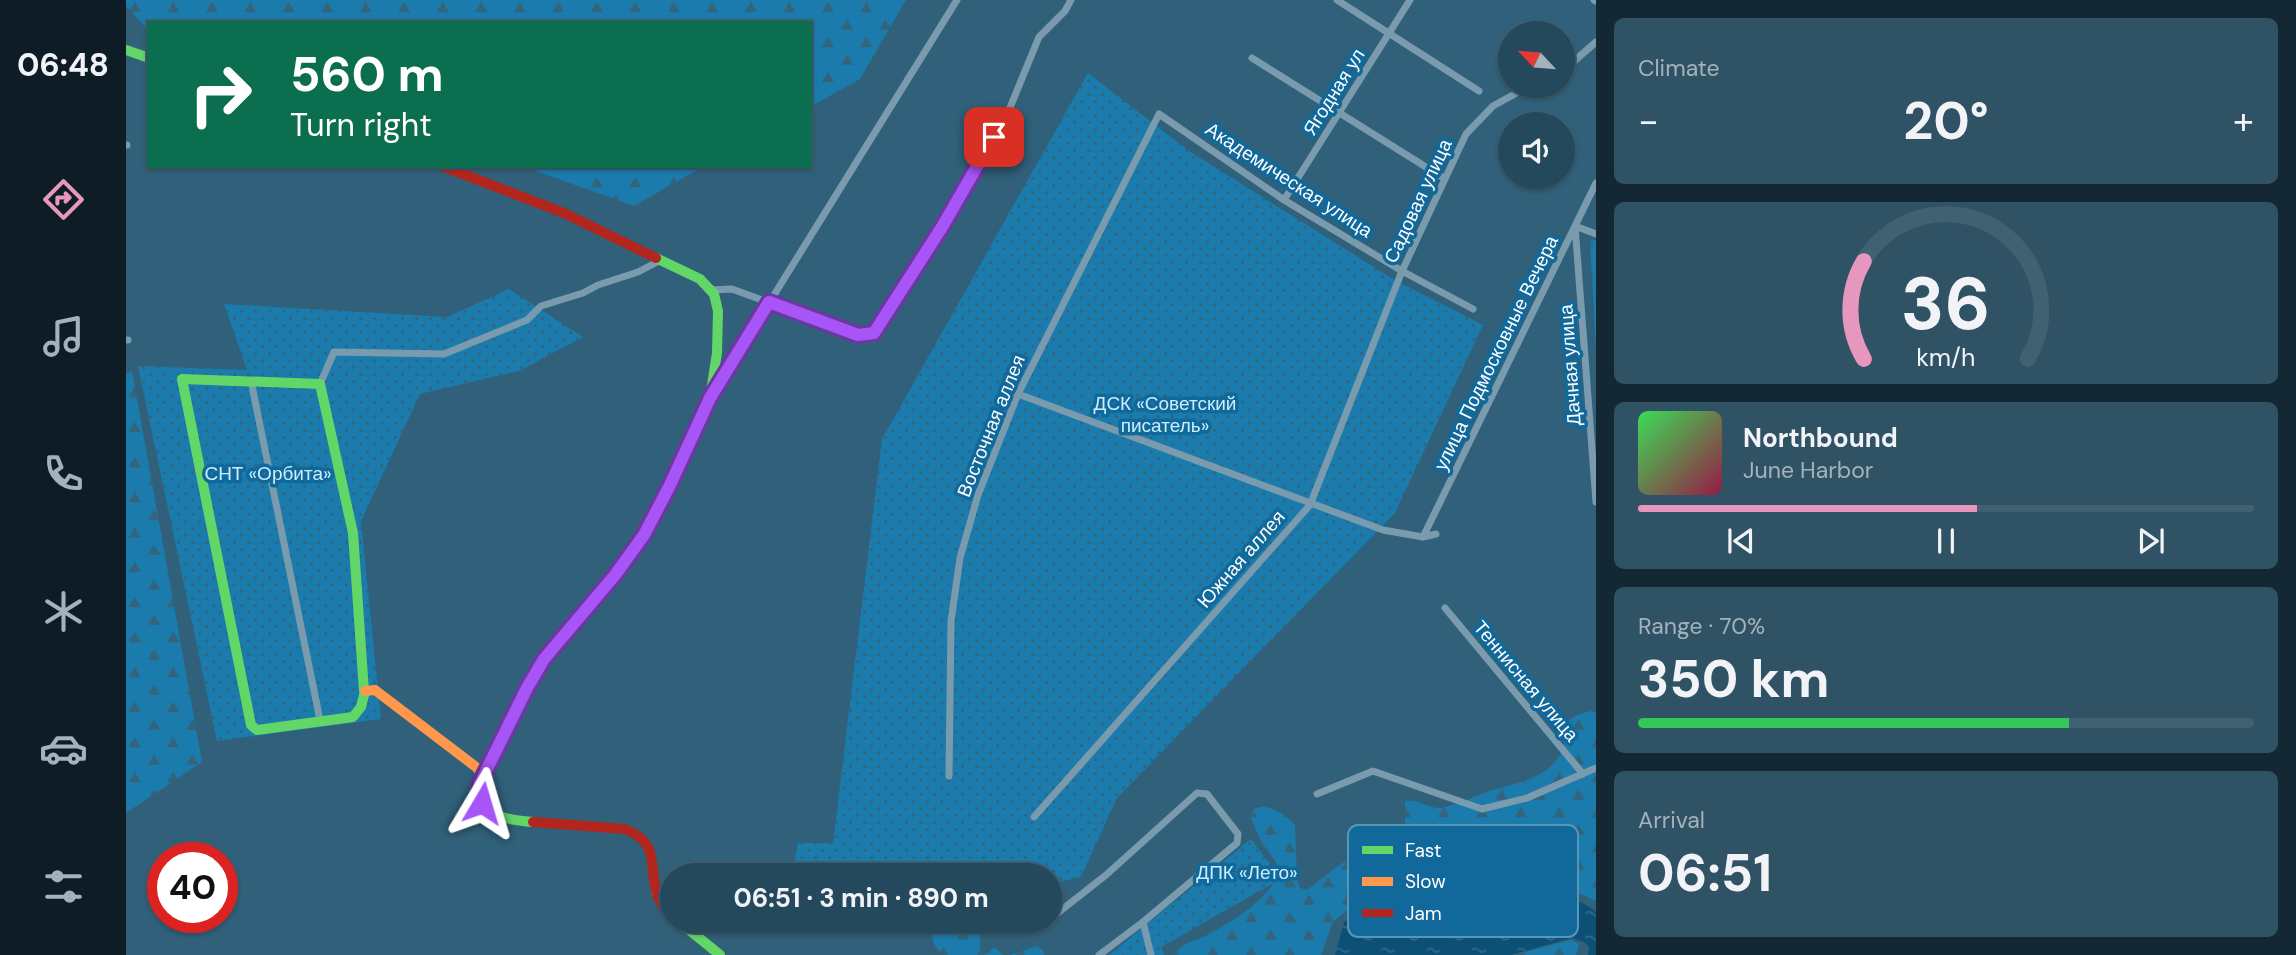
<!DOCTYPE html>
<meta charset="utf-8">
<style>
body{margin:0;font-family:"DM Sans",sans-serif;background:#305265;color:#f1f3f6;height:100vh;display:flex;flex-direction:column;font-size:26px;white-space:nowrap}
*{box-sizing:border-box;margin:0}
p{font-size:23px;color:#a3b2bb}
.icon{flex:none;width:38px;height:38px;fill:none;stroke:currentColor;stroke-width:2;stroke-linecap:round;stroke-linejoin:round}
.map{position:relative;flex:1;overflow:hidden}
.details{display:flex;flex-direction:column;gap:18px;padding:18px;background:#142833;width:700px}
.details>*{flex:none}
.banner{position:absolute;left:21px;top:21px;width:665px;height:147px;border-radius:0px;box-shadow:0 2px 5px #0004,0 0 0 2px #416072;background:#0b6e4f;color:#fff;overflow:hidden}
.needle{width:46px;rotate:296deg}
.controls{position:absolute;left:1372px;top:21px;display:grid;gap:14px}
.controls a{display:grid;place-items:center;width:77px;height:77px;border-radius:50%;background:#24485c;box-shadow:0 2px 5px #0004,0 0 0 2px #416072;font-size:35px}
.speed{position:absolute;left:21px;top:842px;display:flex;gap:14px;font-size:35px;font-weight:700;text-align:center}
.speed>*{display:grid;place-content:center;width:91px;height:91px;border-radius:50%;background:#24485c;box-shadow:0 2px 5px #0004,0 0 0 2px #416072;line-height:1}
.speed .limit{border:10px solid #d22;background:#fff;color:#111}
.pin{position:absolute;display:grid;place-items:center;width:60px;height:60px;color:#fff;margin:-30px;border-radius:14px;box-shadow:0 4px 10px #0006}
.me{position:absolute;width:77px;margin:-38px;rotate:7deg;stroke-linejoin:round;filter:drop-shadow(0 0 5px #0008)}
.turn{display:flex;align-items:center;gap:24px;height:147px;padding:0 28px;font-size:32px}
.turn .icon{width:91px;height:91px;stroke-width:2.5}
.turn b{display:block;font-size:49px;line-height:60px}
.big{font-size:52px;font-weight:700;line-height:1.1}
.details .tile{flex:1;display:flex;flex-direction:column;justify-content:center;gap:10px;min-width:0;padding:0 24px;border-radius:10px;background:#305265}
.details .dial{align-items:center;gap:0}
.dial svg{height:182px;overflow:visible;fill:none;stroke:#416072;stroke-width:7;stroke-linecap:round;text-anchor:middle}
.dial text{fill:#f1f3f6;stroke:none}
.song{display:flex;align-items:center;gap:21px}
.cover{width:84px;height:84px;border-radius:10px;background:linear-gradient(135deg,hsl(130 70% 55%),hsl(340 70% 35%))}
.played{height:7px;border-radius:4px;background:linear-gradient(90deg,#e797bd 55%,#416072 55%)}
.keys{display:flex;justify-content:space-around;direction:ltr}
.heat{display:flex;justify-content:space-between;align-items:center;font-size:38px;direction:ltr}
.charge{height:10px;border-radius:5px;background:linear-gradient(90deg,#34c759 70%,#416072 0)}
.trip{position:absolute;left:534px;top:863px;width:402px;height:70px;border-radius:35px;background:#24485c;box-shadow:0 2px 5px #0004,0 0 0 2px #416072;font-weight:700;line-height:70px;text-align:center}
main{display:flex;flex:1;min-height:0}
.dock{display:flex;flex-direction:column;width:126px;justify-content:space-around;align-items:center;background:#0e1d25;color:#a3b2bb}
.dock .icon{width:49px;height:49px}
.dock .active{color:#e797bd}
.dock b{font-size:32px;color:#f1f3f6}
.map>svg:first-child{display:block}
.forest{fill:url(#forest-firs)}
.park{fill:url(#park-crowns)}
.garden{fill:url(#garden-dots)}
.water{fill:url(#water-ripples)}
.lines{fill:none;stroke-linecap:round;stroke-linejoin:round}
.street{stroke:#7a9bad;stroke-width:7}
.fast{stroke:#63d668;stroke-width:10}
.slow{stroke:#ff974d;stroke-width:10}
.jam{stroke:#b3261e;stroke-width:10}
.route-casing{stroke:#6d37a1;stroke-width:18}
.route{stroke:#a855f7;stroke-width:12}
.labels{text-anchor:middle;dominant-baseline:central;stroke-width:7;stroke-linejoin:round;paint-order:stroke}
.street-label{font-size:19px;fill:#fff;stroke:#10699a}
.park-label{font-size:19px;fill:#caedfe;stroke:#10699a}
.key{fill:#10699a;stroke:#5896b8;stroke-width:2}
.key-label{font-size:19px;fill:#fff}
</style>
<main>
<nav class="dock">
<b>06:48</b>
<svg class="icon active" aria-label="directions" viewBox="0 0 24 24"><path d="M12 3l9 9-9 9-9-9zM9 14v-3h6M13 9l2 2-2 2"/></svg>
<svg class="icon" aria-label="music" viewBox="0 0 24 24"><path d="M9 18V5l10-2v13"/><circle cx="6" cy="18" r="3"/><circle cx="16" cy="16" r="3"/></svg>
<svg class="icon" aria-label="phone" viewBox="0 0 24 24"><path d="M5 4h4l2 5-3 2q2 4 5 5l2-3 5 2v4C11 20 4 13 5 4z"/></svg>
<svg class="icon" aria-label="climate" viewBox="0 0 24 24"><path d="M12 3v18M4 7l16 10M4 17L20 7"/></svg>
<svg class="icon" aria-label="car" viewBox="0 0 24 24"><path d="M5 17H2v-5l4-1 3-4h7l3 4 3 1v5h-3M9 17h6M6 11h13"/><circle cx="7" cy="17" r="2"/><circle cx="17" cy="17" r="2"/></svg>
<svg class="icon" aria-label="filters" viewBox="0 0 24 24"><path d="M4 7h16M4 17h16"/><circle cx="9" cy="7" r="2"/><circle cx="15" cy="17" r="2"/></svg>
</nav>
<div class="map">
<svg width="1470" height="955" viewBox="0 0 1470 955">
<defs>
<pattern id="forest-firs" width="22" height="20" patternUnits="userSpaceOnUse" patternTransform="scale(1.75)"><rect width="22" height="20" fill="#1a7bac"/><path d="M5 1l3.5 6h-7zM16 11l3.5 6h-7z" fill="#33647c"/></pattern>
<pattern id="park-crowns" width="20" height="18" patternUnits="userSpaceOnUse" patternTransform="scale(1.75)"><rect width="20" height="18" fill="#1a7bac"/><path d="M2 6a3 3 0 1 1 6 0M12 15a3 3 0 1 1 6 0" fill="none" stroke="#33647c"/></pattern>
<pattern id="garden-dots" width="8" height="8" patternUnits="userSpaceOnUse" patternTransform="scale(1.75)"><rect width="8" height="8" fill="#1a7bac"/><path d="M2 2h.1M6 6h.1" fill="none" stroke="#33647c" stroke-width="1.8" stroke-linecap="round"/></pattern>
<pattern id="water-ripples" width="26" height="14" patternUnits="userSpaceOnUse" patternTransform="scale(1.75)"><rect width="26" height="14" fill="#0d5075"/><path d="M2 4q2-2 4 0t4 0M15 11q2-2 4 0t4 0" fill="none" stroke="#316a8a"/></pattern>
</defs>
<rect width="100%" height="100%" fill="#30607a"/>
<!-- forest -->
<path class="forest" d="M0,0h780l-46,79 -50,28v-84h-661v8l-23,-25z
M396,166h182l-70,40z
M6,371l70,391 -76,51v-439z
M1470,710v191c-31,-14 -86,-39 -120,-41l-112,37 -31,25 -12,33h-147c9,-14 23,-14 37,-22 25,-13 52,-31 67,-56l-2,-15 -14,-19 -13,-29c11,-16 36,-1 46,11l2,55 3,8 7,2c15,-11 28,-24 45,-32 23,-10 33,-3 53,-25v-32c13,-3 23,8 37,7 17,-5 34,-12 51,-18 21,-6 43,-10 59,-25 29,-28 -10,-44 44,-55z
M809,921h43l3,32h8l5,-6 9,8h-59c-13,-10 -14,-19 -9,-34z
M1445,940l8,4 -3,11h-62z
M911,946l6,4 1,5h-34z"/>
<!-- park -->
<path class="park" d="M1470,240v111l-6,-110z"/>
<!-- garden -->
<path class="garden" d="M962,73l101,78 204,128 90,46 -88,188 -278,285 -36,79 -31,7v-9h-258l6,-32h35l49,-404z
M383,289l74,48 -64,34 -99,23 -59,127 20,198 -164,22 -79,-375 109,4 -23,-66 223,13z
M1125,839l30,40 -120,68 3,8h-55z"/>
<!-- water -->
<path class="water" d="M1346,874c31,7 102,17 124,38v43h-8l1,-8 -5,-5 -12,-4 -61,17h-176l9,-33 70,-35z"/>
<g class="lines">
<!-- street -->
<path class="street" d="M1211,0l142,91
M1468,0l2,1
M1126,58l193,121
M1437,68l9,-5 24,-21
M0,145h1
M1158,200l126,-200
M1470,234l-21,-8 21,276
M585,290l21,-1 126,46 16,-2 68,-106 65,-112 32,-78 26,-26 6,-11
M0,340h2
M125,381l69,339
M194,384l14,-32 110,2 83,-34 14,-14 42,-13 15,-8 40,-13 23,-12
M892,394l365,136 40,7 13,-3
M586,395l245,-395
M1297,537l173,-354
M1319,608l138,166
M823,776l2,-155 9,-63 18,-63 40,-101 141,-280 125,86 118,71 71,38
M1191,794l56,-23 109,38 45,-11 69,-30
M908,817l276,-312 92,-234 64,-137 27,-28 36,-20
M529,893l17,3
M924,919l56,-44 91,-82 10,1 31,40 -1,9 -94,79 -44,33
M703,920l20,4 5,-4
M1017,922l8,33"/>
<!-- fast -->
<path class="fast" d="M0,50l23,8
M238,691l-11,-158 -33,-149 -138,-5 69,346 6,5 96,-13 8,-10 4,-16
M407,822c-25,-2 -49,-4 -54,-33l48,-101 17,-29 88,-105 38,-69 40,-87 7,-45 1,-42 -4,-17 -14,-15 -44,-21
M551,920l43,35"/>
<!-- slow -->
<path class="slow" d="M239,691l10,-1 101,77 7,9"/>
<!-- jam -->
<path class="jam" d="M316,166l122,47 92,45
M407,822l92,7c36,15 23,35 32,65 3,9 8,16 15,23"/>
</g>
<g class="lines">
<!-- route casing -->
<g class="route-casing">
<path id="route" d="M356,803l-3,-14 1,-6 47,-95 17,-29 71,-84 29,-40 26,-50 40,-87 59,-96 89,33 16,-2 68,-106 52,-90"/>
</g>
<!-- route -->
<use href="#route" class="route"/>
</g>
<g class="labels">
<!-- street labels -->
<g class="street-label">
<text transform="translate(1208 92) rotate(-58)">Ягодная ул</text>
<text transform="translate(1163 180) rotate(33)">Академическая улица</text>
<text transform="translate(1292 201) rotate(-65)">Садовая улица</text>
<text transform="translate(1370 353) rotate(-64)">улица Подмосковные Вечера</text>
<text transform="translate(1444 365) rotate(-94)">Дачная улица</text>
<text transform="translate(865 426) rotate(-68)">Восточная аллея</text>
<text transform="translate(1115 559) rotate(-49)">Южная аллея</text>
<text transform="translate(1400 681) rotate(50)">Теннисная улица</text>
</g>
<!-- park labels -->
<g class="park-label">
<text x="1039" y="403">ДСК «Советский<tspan x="1039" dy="22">писатель»</tspan></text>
<text x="142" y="473">СНТ «Орбита»</text>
<text x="1121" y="872">ДПК «Лето»</text>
</g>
</g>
<!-- legend -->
<rect x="1222" y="825" width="230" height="112" rx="10" class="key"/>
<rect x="1236" y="846" width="31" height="8" fill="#63d668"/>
<rect x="1236" y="877" width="31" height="9" fill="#ff974d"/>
<rect x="1236" y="909" width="31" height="8" fill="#b3261e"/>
<g class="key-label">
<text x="1279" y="857">Fast</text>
<text x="1279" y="888">Slow</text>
<text x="1279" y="920">Jam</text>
</g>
</svg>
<div class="controls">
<a><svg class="needle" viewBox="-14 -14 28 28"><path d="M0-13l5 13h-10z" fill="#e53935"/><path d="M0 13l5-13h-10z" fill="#a3b2bb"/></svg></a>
<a><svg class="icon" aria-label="sound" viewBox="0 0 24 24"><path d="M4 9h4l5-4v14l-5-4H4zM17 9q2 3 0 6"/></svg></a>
</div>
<div class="speed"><div class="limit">40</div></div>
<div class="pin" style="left:868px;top:137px;background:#d93025"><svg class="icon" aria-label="arrive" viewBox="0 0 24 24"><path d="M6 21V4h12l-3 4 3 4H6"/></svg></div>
<svg class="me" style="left:356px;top:803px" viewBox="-20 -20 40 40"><path d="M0-17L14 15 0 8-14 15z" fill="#a855f7" stroke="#fff" stroke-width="4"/></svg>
<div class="trip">06:51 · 3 min · 890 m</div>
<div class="banner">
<div class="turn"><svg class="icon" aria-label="right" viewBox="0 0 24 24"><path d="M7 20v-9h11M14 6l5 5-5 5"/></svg><div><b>560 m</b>Turn right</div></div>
</div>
</div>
<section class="details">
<div class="tile"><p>Climate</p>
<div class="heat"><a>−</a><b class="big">20°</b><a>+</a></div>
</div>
<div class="tile dial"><svg viewBox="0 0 100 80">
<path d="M14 69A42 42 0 1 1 86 69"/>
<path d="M14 69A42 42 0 0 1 14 26" stroke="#e797bd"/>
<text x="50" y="56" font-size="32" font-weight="700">36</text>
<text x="50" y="72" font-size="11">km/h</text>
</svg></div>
<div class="tile">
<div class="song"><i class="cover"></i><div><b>Northbound</b><p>June Harbor</p></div></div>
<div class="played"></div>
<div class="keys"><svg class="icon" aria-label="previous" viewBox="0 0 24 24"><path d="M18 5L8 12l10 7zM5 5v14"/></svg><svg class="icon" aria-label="pause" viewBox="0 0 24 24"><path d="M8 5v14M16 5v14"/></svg><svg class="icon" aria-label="next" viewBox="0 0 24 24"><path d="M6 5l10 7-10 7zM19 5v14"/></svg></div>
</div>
<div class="tile"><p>Range · 70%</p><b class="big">350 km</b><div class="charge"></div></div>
<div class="tile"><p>Arrival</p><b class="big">06:51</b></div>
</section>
</main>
